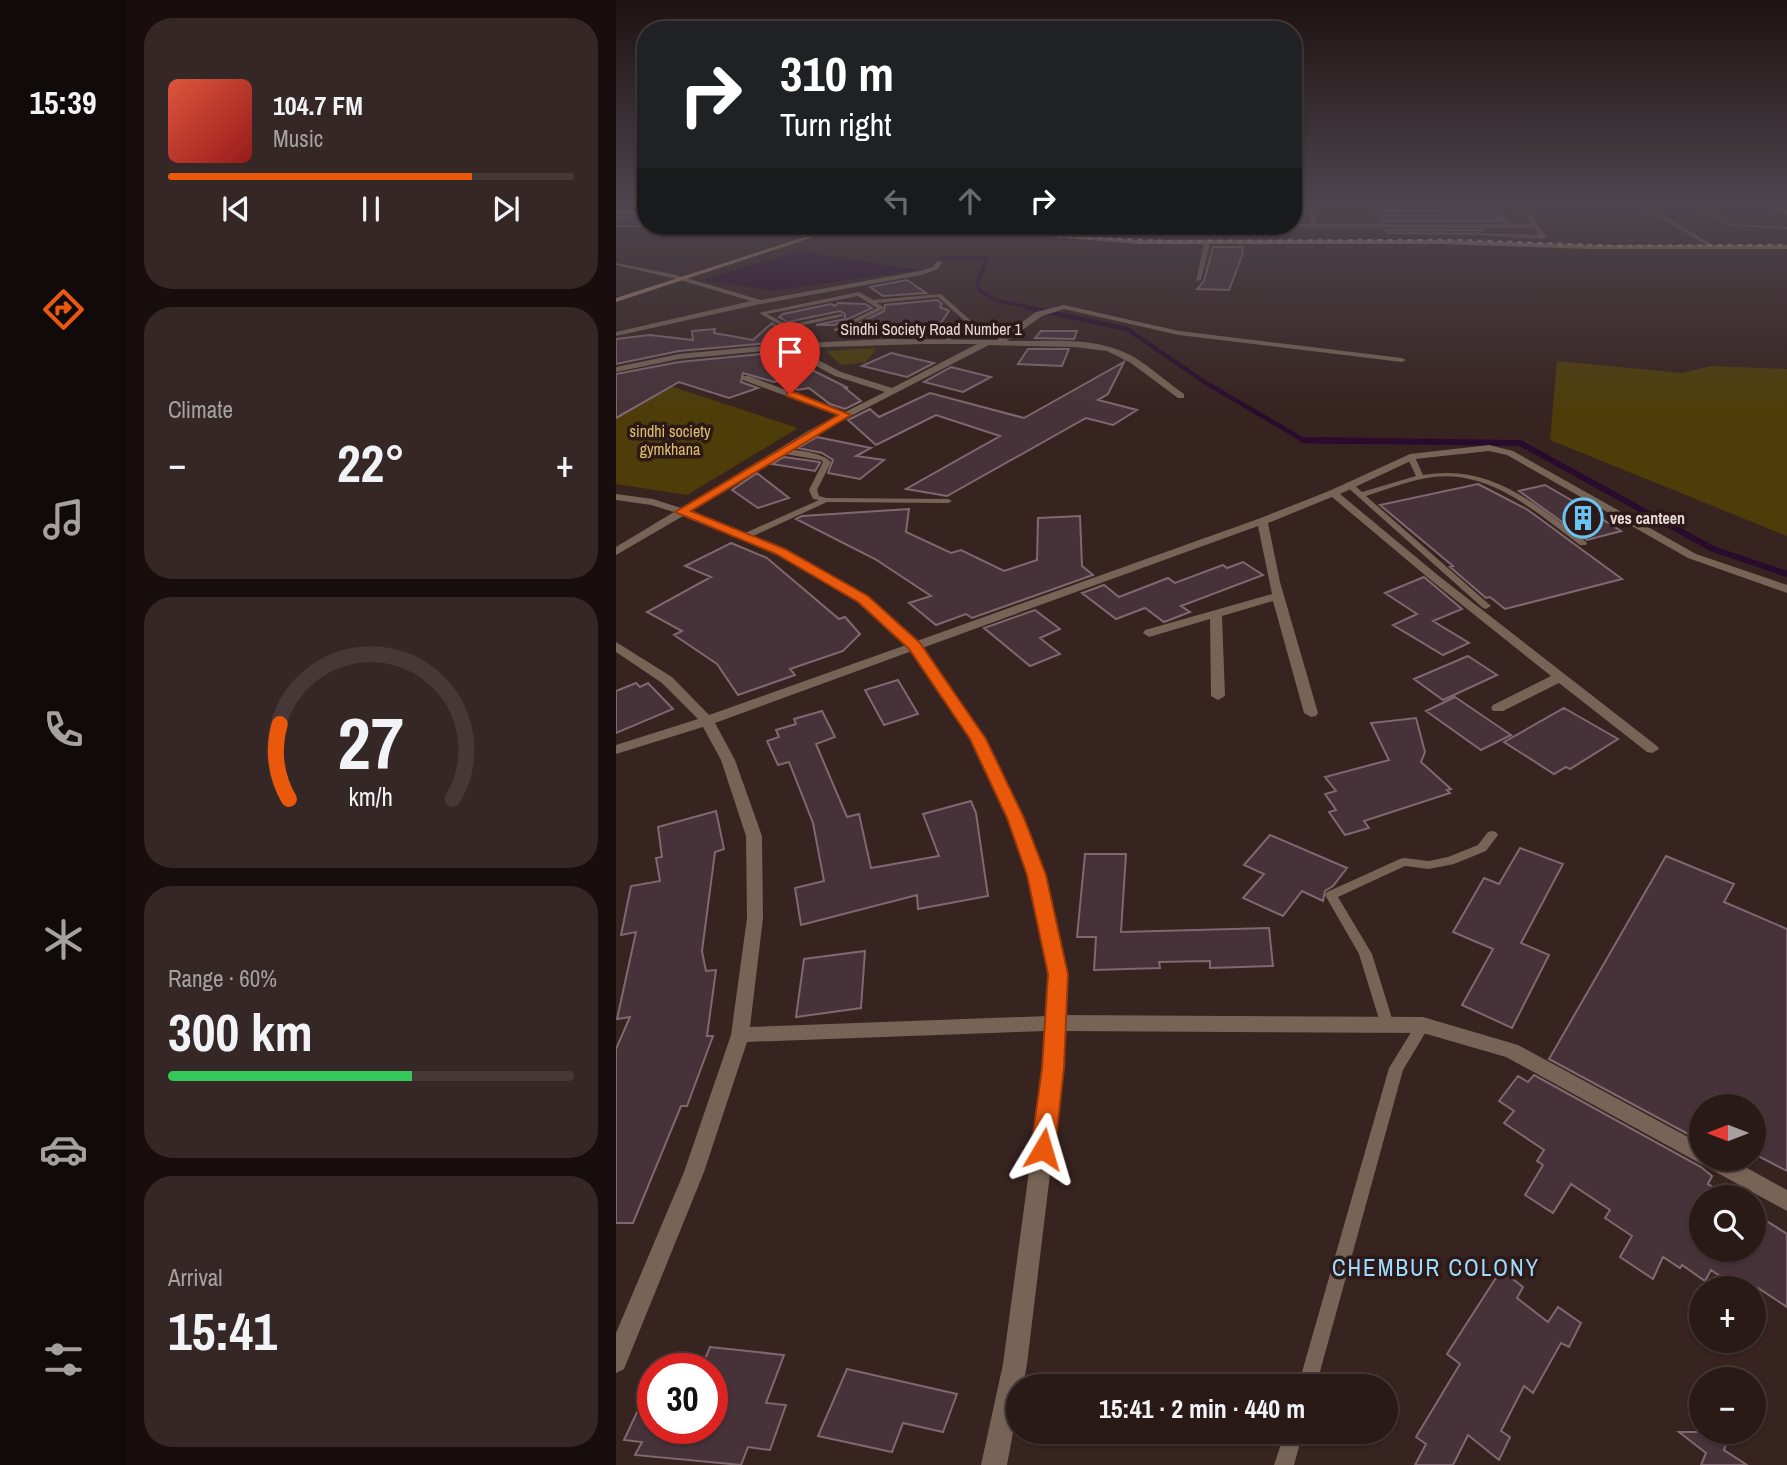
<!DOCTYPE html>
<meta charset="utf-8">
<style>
body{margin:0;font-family:"Archivo Narrow",sans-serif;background:#352725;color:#f1f3f6;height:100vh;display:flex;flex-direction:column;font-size:26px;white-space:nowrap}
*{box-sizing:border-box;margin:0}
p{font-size:23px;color:#a5a1a2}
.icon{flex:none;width:38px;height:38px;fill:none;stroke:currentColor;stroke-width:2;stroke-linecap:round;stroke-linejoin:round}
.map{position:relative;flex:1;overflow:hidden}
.sheet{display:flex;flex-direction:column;gap:18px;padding:18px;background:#170e0d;width:490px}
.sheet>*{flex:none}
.top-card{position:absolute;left:21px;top:21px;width:665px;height:214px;border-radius:28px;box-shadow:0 2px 5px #0004,0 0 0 2px #453837;background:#202124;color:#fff;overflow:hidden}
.needle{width:46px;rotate:270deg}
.buttons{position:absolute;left:1073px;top:1094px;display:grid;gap:14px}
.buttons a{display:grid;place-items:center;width:77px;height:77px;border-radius:50%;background:#291a18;box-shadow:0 2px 5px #0004,0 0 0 2px #453837;font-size:35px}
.speed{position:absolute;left:21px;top:1353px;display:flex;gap:14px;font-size:35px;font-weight:700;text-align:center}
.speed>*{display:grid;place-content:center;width:91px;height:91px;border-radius:50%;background:#291a18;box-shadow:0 2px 5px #0004,0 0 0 2px #453837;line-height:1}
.speed .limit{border:10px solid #d22;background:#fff;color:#111}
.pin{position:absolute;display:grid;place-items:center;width:60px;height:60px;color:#fff;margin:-72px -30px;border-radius:50% 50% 50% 0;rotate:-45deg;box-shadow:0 0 7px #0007}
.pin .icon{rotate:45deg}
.me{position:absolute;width:77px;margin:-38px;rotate:7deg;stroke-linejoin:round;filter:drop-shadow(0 0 5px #0008)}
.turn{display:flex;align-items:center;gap:24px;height:147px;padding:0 28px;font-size:32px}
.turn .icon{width:91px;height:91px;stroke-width:2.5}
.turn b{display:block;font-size:49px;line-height:60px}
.lanes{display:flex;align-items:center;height:66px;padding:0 28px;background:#0003;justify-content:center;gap:35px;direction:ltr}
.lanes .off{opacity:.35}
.big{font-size:52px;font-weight:700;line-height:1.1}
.sheet .tile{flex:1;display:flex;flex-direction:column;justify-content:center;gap:10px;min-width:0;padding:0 24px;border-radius:28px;background:#352725}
.sheet .dial{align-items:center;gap:0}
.dial svg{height:182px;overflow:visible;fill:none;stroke:#453837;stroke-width:7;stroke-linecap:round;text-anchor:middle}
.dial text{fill:#f1f3f6;stroke:none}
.song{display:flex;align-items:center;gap:21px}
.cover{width:84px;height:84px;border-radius:10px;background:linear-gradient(135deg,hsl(10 70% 55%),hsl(0 70% 35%))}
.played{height:7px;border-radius:4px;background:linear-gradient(90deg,#ea580c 75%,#453837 75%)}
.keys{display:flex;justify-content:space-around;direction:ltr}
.heat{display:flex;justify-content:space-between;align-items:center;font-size:38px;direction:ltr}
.charge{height:10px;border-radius:5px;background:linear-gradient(90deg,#34c759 60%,#453837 0)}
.trip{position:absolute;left:390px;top:1374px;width:392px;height:70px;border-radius:35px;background:#291a18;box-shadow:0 2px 5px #0004,0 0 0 2px #453837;font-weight:700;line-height:70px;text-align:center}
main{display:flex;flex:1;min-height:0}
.tab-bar{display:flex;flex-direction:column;width:126px;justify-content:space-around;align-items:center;background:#100a0a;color:#a5a1a2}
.tab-bar .icon{width:49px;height:49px}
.tab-bar .on{color:#ea580c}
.tab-bar b{font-size:32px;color:#f1f3f6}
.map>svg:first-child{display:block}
.green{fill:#4e3d09}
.water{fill:#2a0b2d}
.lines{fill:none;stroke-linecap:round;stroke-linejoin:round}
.stream-far2{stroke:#2a0b2d;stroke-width:3.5}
.stream-far1{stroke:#2a0b2d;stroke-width:4.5}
.stream{stroke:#2a0b2d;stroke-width:6}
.building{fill:#473239;stroke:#806870;stroke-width:2}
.lane{fill:#776456;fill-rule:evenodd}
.street{fill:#776456;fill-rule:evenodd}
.secondary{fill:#a4856e;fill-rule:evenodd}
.rail{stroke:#d3c3c1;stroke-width:2.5;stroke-dasharray:5 5;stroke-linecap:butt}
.route{fill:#ea580c;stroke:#983908;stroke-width:2}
.labels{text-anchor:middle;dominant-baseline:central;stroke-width:7;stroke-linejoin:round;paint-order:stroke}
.far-street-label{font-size:16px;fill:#e7d8d6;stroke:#2d1917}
.far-park-label{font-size:16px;fill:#debf70;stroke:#2d1917}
.far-poi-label{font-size:16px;font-weight:bold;fill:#e7d8d6;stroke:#2d1917;text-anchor:start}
.near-neighbourhood-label{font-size:23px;letter-spacing:2px;fill:#9dddff;stroke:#2d1917}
</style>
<main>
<nav class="tab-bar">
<b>15:39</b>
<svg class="icon on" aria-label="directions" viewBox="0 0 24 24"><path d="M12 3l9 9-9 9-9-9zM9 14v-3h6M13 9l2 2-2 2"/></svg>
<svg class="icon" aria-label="music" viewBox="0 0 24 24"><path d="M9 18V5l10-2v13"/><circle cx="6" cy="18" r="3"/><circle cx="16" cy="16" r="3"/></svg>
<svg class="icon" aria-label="phone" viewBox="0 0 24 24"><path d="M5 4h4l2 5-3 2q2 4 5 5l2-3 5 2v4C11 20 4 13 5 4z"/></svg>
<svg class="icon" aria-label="climate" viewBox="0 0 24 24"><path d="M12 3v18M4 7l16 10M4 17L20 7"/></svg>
<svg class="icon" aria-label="car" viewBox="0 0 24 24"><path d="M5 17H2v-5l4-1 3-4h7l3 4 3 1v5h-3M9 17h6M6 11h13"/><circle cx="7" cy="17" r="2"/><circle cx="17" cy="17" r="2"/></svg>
<svg class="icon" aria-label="filters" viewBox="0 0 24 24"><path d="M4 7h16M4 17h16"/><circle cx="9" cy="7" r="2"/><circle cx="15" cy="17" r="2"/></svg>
</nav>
<section class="sheet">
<div class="tile">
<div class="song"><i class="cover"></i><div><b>104.7 FM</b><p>Music</p></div></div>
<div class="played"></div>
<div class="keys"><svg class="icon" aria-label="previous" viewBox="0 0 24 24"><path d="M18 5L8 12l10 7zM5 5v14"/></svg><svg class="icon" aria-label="pause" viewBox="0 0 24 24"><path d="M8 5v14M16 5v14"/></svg><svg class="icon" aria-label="next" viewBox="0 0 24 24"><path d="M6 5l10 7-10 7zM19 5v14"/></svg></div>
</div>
<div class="tile"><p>Climate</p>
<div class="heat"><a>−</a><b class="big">22°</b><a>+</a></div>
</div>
<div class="tile dial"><svg viewBox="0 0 100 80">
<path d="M14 69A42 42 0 1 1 86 69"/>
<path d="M14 69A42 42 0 0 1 10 36" stroke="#ea580c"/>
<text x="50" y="56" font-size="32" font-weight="700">27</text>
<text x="50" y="72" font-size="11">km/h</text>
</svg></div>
<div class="tile"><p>Range · 60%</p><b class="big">300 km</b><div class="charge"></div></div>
<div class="tile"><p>Arrival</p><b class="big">15:41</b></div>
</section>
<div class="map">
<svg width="1171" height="1465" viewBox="0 0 1171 1465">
<rect width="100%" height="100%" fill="#372320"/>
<!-- green -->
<path class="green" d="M261,348l-11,14 -25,3 -15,-14z
M941,361l125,12 30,-7 75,3v167l-237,-96z
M12,372l170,56 -111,67 -71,-11v-105z"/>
<!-- water -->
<path class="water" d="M182,251l120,19 -145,21 -69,-11z"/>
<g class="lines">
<!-- stream-far2 -->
<path class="stream-far2" d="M325,258h46l-10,25 2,7 16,10 42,9"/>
<!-- stream-far1 -->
<path class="stream-far1" d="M413,308l98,21 79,54 99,58 74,1"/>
<!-- stream -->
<path class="stream" d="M687,440l217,3 193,106 74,25"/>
</g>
<!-- building -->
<path class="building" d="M758,205h112l13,16h-117l-3,-6h64l3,-3 -6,-5z
M0,217l30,2v7h-30z
M770,230h96l-5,4 -89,-1z
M597,247h30l-1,9 -13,34 -32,-1 7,-8z
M291,280l19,13 -43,3 -13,-9z
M321,300l5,4 -2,3 9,4 -10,15 -84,-1 29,-14 1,-6z
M222,303l27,1 7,4 -37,17h-19l29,-6v-5l-5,-3 -52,11 -9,-5 4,-3 48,-10 4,2z
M156,323l14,11 -5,8 -102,9 -63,13v-25l34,-4 43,5 -1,-9 23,-2 -1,4 39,7z
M425,331h36l-3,8 -39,-1z
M412,349h41l-7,17 -44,-2z
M167,352l18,9 -1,3 48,24h-3l16,13 -16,8 -15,-5 -21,-16 -12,2 -6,-7 -9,1 -4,-3 -4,1 -31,-9 -2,9 17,6 -29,10 -50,-16 -63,36v-44l63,-12z
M275,353l43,10 -27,14 -45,-11z
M508,362l-16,32 -10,6 39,10 -24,15 -27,-7 -139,78 -41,-7 94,-53 -64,-21 -60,30 -28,-25 22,-11 9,8 51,-24 94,25z
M335,367l40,10 -28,15 -39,-10z
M201,437l54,11 -15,8 28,4 -24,19 -32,-6 5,-13 -11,-7 -24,-5z
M168,457l36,5v1l-5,8 -43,-7z
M141,473l32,25 -31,10 -26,-18z
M862,484l50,26 94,69 -117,30 -15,-12 -4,1 -36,-31 3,-1 -73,-61z
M929,485l33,19 43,27 -34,9 -68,-49z
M293,509l-3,23 45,21 10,-3 43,21 33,-11 1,-42 42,-2 2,50 11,9 -121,43 -6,-4 -30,11 -27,-22 22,-7 -56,-37 -79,-40 6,-3z
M115,543l36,15 72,61 6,-2 15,17 -17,17 -53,18 5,6 -57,20 -21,-31 -43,-29 8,-4 -35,-19 64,-35 -26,-11z
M627,562l20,13 -82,31 9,6 -26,10 -19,-14 -29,11 -34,-26 22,-8 15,12 49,-19 7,5 48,-18 4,3z
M808,577l38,32 -29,12 36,22 -26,12 -50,-30 24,-11 -32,-21z
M419,610l25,19 -20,9 20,16 -30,12 -46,-38z
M852,656l29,19 -54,25 -29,-21z
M282,680l20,34 -34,11 -19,-35z
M20,683l4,4 8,-4 25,26 -57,24v-42z
M839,697l56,38 -30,15 -55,-39z
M948,708l54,31 -48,30 -4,-2 -12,7 -50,-32z
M206,711l13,26 -19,7 31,73 12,-3 12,54 68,-12 -16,-42 48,-13 5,12 12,83 -70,13 -1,-14 -116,30 -6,-37 29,-7 -11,-58 -24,-61 -11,3 -11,-24 12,-4 -3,-7 20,-6 -2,-5z
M800,718l9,34 -4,10 30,27 -4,1 3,3 -86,28 5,7 -24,7 -16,-23 7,-2 -11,-16 11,-3 -11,-14 64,-17 -18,-37z
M100,811l8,38 -9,3 -13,99 4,20 10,-1 -9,66h6l-26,70h-6l-48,117h-17v-174l14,-32 -13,2 19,-87 -15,3 10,-49 29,-5 -4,-23 6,-1 -4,-30z
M654,835l77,33 -14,18 -8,5 -2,10 -21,-10 -19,25 -40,-18 21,-24 -20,-9z
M904,848l43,16 -42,79 28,12 -37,73 -50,-23 31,-56 -40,-17 31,-54 15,6z
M469,854h41l-5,78 148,-4 4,38 -63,2v-7l-51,1 1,6 -66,2 2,-33h-19z
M1050,856l68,28 -10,18 63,27v242l-33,-17v-48h-53v35l-152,-82z
M249,951l-4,57 -65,9 8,-58z
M918,1075l167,92 11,9 -4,8 20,13h-27v53h53v-37l33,21v73l-29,-19h-21l-26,-18 -6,11 -23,-16 -2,3 -17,-11 -10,22 -33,-22 12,-21 -27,-18 5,-8 -39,-26 -18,29 -28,-18 18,-30 -6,-4 7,-11 -40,-27 10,-12 -15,-10 19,-25 10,6z
M885,1270l22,17 -6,11 31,24 10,-15 23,16 -12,24 -8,-4 -28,50 -9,-7 -23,45 9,6 -11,23 -31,-25 -15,30h-38l11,-21 -10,-7 44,-73 -13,-10z
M94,1347l74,8 -18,48 20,2 -16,45 -22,-3 -7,18 -106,-10 7,-13 -18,-2 29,-62v50h59v-60h-11z
M231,1369l110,25 -14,38 -40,-9 -11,29 -74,-16z
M1063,1432h52l-7,18 23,15h-46l5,-12z"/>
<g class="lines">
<!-- lane -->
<path class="lane" d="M1072,205h6l39,19 54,3v2l-55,-3z
M129,226h5l-5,4h-4z
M0,263l56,11 3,2 -3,2 -56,-13z
M243,292l14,8 68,-6 30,27 -14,11 -10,12 -3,-2 7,-9 -117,-2v-2l43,-21 -19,-12 -91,18 21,11 53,-11 3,2 -53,12 4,6 -8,13 -2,1 -3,-2 7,-12 -4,-6 -26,-15zM322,297l27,24 -11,8 -110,-1 39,-19v-2l-6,-4z
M162,449c14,0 44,3 53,13l-14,28 2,6 7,2 122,1 4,2 -4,2 -121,-1 -78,36h-6v-4l76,-34 -6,-1 -4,-9 14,-28 -2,-2 -43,-7z
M792,455h6l9,20c52,-9 89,12 130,42 11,8 24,16 34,26l-1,2h-6c-43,-32 -89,-75 -147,-68 -23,3 -45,12 -67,19l125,110 -5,3 -3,-1 -138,-123 7,-2 10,9 54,-16 -9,-19z
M876,831l4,1 2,3 -12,16 -32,13 -25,5 -24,-3 -67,31 34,57 22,71 -2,4 -5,2 -5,-2 -23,-75 -34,-59 2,-3 73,-33 4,-1 25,3 19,-4 30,-12 10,-13z
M807,1019l5,2 2,4 -27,45 -87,316h-18l91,-318 29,-47z
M669,1432h18l-9,33h-20z"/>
<!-- street -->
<path class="street" d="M7,205l6,1 -13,6v-4z
M690,205h6l5,19h187l-15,-19h6l16,19h20l-15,-19h6l25,32 -3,2 -65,-4 3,-2 57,2 -5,-7 -250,-1 9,-3h18l-2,-9h-16v-4h15z
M1024,205h7l69,42 -5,1z
M755,209l69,1 3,2h-74z
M388,226h23l82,8 -3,2z
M520,226h6v6l99,1 3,-1 -2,-6h6l2,7 -8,4 -100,-1 -7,-3z
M591,241l3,2 -9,37 -5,1 8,-38z
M321,261l5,1 -4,7 -17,6 -161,29 -144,32v-4l135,-31 -81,-24 2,-3 89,26 159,-29 13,-4z
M448,305l115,26 223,27 4,2 -4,2 -223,-27 -115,-26 -22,7 -35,25c38,1 84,-5 119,12 21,10 39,28 58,41v4h-6l-47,-35 -24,-12 -32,-4 -86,-2 -175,90 -123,76 93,38 83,47 50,45 341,-122 71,-28 81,-37 79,-9 24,6 183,103 91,31v8l-99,-35 -181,-103 -18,-4 -74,8 -75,35 100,83 217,169 2,3 -7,4 -5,-1 -88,-69 -56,28h-10l-2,-3 2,-3 58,-29 -119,-95 -100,-84 -64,26 12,59 38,131 -2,3 -5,1 -7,-4 -31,-112 -51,15 3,80 -7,4 -7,-4 -1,-77 -61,18 -6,-4 2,-3 127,-36 -14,-68 -336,122 63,91 38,79 22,57 22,99 -2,41 358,2 95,28 183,99v14h28l58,32v21l-281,-154 -83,-24 -359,-2 -1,36 -36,297 -4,22h-5v20l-11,59h-26l22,-101 40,-297 3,-36 -299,11 -43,130 -80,197 -8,4v-40l68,-161 47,-137 16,-117 -1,-82 -25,-76 -18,-33 -87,27v-9l82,-26 -36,-36 -46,-31v-10l56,35 37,38 197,-70 -47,-43 -83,-49 -93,-37 -67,39v-8l58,-35 -23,-7 -35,-5v-6l37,5 28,9 127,-77 30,-16 -95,-35v-4h6l96,36 40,-20 -50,-16 -51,-27 -105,10 -63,13v-5l63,-13 106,-10 101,-5 111,1 39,-28zM306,344h55l-85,44 -51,-16 -46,-24zM296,651l59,88 36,79 22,57 20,99 -2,42 -297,11 13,-109 -1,-82 -27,-76 -20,-37z"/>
<!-- secondary -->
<path class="secondary" d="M1152,205h8l11,6v4z
M0,210l30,2v4l-30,-2z
M223,226h8l-231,76v-4z
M310,226h24l187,14h305l147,5h198v4h-198l-147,-5h-305z"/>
<!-- rail -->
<path class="rail" d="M0,209l30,2
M312,226l119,10 123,5 290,-1 154,6 173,-1"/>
</g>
<!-- sky -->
<linearGradient id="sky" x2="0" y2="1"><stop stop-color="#1e1312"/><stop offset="0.5" stop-color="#4d454e"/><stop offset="1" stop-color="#4d454e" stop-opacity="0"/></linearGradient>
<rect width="1171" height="410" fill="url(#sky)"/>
<!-- route -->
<path class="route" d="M171,392h7l57,23 -160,96 94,38 83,47 52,47 66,96 38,79 22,57 22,99 -4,94 -9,81 -4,7 -8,3 -8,-3 -4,-7 11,-81 6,-94 -21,-99 -20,-57 -37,-79 -61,-90 -51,-47 -82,-48 -101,-42 163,-97 -51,-19z"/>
<!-- icons -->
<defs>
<g id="building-ring" transform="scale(2.0125)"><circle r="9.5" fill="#2d1917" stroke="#68c4f0" stroke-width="1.5"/><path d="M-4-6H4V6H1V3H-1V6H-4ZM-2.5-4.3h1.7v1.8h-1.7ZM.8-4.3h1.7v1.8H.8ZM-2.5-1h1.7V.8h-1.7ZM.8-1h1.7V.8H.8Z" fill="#68c4f0"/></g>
</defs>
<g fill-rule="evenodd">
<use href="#building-ring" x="967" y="518"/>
</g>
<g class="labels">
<!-- far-street labels -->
<g class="far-street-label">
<text x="315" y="329">Sindhi Society Road Number 1</text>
</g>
<!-- far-park labels -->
<g class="far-park-label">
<text x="54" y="431">sindhi society<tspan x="54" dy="18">gymkhana</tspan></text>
</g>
<!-- far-poi labels -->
<g class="far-poi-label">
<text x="994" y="518">ves canteen</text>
</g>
<!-- near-neighbourhood labels -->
<g class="near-neighbourhood-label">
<text x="820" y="1267">CHEMBUR COLONY</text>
</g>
</g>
</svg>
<div class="buttons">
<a><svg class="needle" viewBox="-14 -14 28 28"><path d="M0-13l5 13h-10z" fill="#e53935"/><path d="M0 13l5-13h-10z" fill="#a5a1a2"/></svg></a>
<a><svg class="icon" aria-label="search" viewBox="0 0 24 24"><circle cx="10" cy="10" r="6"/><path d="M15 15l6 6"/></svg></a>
<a>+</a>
<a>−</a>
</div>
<div class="speed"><div class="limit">30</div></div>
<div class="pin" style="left:174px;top:394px;background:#d93025"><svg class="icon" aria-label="arrive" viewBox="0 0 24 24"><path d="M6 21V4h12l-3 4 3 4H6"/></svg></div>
<svg class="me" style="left:427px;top:1149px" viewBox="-20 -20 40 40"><path d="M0-17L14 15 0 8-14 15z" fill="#ea580c" stroke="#fff" stroke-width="4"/></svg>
<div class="trip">15:41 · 2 min · 440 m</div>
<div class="top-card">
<div class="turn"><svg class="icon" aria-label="right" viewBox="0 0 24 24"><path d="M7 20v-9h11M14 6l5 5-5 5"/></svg><div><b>310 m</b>Turn right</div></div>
<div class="lanes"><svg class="icon off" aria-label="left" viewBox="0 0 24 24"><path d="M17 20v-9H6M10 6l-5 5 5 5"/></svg><svg class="icon off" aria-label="ahead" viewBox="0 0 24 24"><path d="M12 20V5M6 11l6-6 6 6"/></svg><svg class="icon" aria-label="right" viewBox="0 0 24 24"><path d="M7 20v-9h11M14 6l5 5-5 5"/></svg></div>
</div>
</div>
</main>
